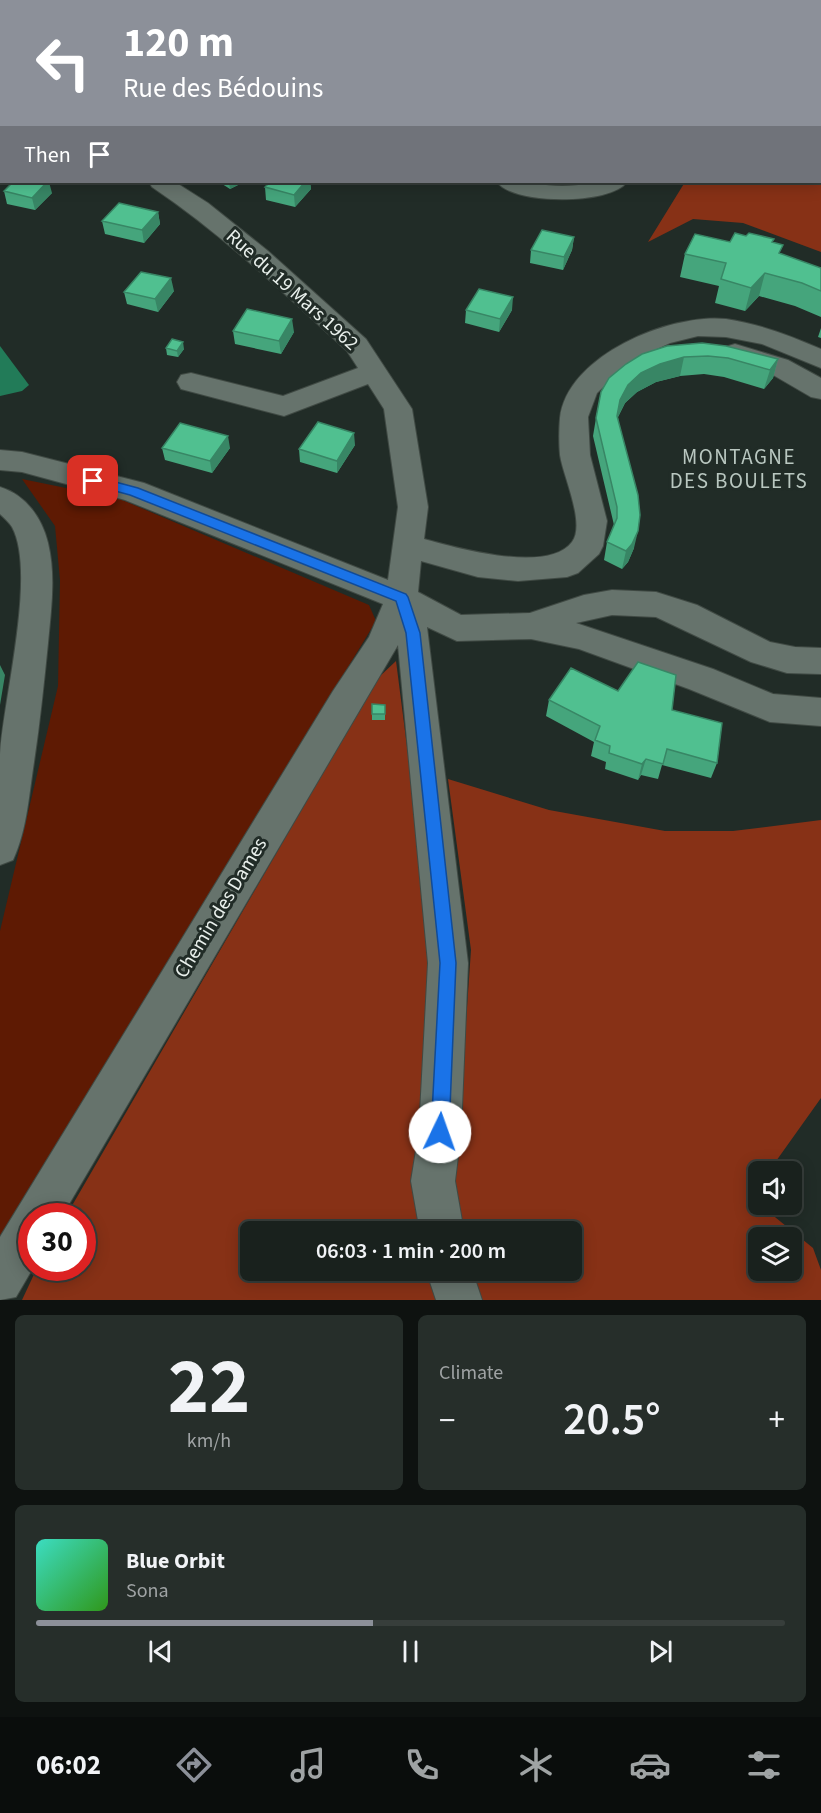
<!DOCTYPE html>
<meta charset="utf-8">
<style>
body{margin:0;font-family:"Source Sans 3",sans-serif;background:#262e2a;color:#f1f3f6;height:100vh;display:flex;flex-direction:column;font-size:22px;white-space:nowrap}
*{box-sizing:border-box;margin:0}
p{font-size:20px;color:#9fa3a4}
.icon{flex:none;width:33px;height:33px;fill:none;stroke:currentColor;stroke-width:2;stroke-linecap:round;stroke-linejoin:round}
.map{position:relative;height:1300px;overflow:hidden}
.drawer{display:flex;flex-direction:column;gap:15px;padding:15px;background:#0e1210;flex:1}
.drawer>*{flex:none}
.hud{position:absolute;left:0px;top:0px;width:822px;height:183px;box-shadow:0 3px 15px #0003,0 0 0 2px #373e3b;background:#8c9099;color:#fff;overflow:hidden}
.fabs{position:absolute;left:748px;top:1161px;display:grid;gap:12px}
.fabs a{display:grid;place-items:center;width:54px;height:54px;border-radius:9px;background:#19211d;box-shadow:0 3px 15px #0003,0 0 0 2px #373e3b;font-size:30px}
.speed{position:absolute;left:18px;top:1203px;display:flex;gap:12px;font-size:30px;font-weight:700;text-align:center}
.speed>*{display:grid;place-content:center;width:78px;height:78px;border-radius:50%;background:#19211d;box-shadow:0 3px 15px #0003,0 0 0 2px #373e3b;line-height:1}
.speed .limit{border:9px solid #d22;background:#fff;color:#111}
.pin{position:absolute;display:grid;place-items:center;width:51px;height:51px;color:#fff;margin:-26px;border-radius:12px;box-shadow:0 3px 9px #0006}
.me{position:absolute;width:66px;margin:-33px;rotate:3deg;stroke-linejoin:round;filter:drop-shadow(0 0 4px #0008)}
.turn{display:flex;align-items:center;gap:21px;height:126px;padding:0 24px;font-size:27px}
.turn .icon{width:78px;height:78px;stroke-width:2.5}
.turn b{display:block;font-size:42px;line-height:51px}
.then{display:flex;align-items:center;height:57px;padding:0 24px;background:#0003;gap:12px;font-size:22px}
.big{font-size:45px;font-weight:600;line-height:1.1}
.drawer .card{flex:1;display:flex;flex-direction:column;justify-content:center;gap:9px;min-width:0;padding:0 21px;border-radius:9px;background:#262e2a}
.drawer .dial{align-items:center;gap:0}
.dial b{font-size:78px;line-height:1}
.song{display:flex;align-items:center;gap:18px}
.cover{width:72px;height:72px;border-radius:9px;background:linear-gradient(135deg,hsl(170 70% 55%),hsl(110 70% 35%))}
.played{height:6px;border-radius:3px;background:linear-gradient(90deg,#8c9099 45%,#373e3b 45%)}
.keys{display:flex;justify-content:space-around;direction:ltr}
.heat{display:flex;justify-content:space-between;align-items:center;font-size:33px;direction:ltr}
.drawer .tiles{flex:1;display:grid;gap:15px;grid-template-columns:1fr 1fr}
.card:last-child{grid-column:span 2}
.trip{position:absolute;left:240px;top:1221px;width:342px;height:60px;border-radius:9px;background:#19211d;box-shadow:0 3px 15px #0003,0 0 0 2px #373e3b;font-weight:600;line-height:60px;text-align:center}
.menu{display:flex;height:96px;justify-content:space-around;align-items:center;background:#0a0d0c;color:#9fa3a4}
.menu .icon{width:42px;height:42px}
.menu .on{color:#8c9099}
.menu b{font-size:27px;color:#f1f3f6}
.map>svg:first-child{display:block}
.green{fill:#5e1a03}
.forest{fill:#873116;fill-rule:evenodd}
.water{fill:#227b58}
.lines{fill:none;stroke-linecap:round;stroke-linejoin:round}
.minor-casing{stroke:#404a44;stroke-width:2}
.major-casing{stroke:#404a44;stroke-width:2}
.minor{fill:#66736c;fill-rule:evenodd}
.major{fill:#a57d6d;fill-rule:evenodd}
.wall{fill:#45a57c}
.shaded-wall{fill:#388665}
.building{fill:#50c090;stroke:#388665;stroke-width:1.5}
.route{fill:#1a73e8;stroke:#114b97;stroke-width:1.5}
.labels{text-anchor:middle;dominant-baseline:central;stroke-width:6;stroke-linejoin:round;paint-order:stroke}
.street-label{font-size:20px;fill:#e9f0ec;stroke:#212c27}
.neighbourhood-label{font-size:21px;letter-spacing:1.5px;fill:#b9c7c0;stroke:#212c27}
</style>
<div class="map">
<svg width="821" height="1300" viewBox="0 0 821 1300">
<rect width="100%" height="100%" fill="#212c27"/>
<!-- green -->
<path class="green" d="M22,479l98,20 249,106 7,16 -376,619v-309l58,-245 2,-106 -5,-54z"/>
<!-- forest -->
<path class="forest" d="M821,174v78l-78,-29 -50,-4 -45,23 37,-60h135z
M396,661l33,257 -3,135 1,178 -177,1v38l184,1 9,29h-421l15,-32h45v-52h-16l312,-538z
M448,779l101,31 116,21h68l88,-11v278l-52,73 -10,1v14l-7,10 7,8 54,44 8,22v30h-339l-12,-29 102,-1v-38l-108,-1 -9,-51 16,-230zM759,1238h33v32h-33z"/>
<!-- water -->
<path class="water" d="M0,346l29,39 -7,6 -22,5z"/>
<g class="lines">
<!-- minor casing -->
<g class="minor-casing">
<path id="minor" d="M104,0h20l-21,2z
M612,0h21l1,2h-21z
M820,5h1v12h-1z
M0,89h2l-2,14z
M2,161v15h-2v-14z
M149,182h26l33,21 60,48 98,88 46,70 16,98 -4,32c33,9 124,35 148,3 14,-18 -9,-66 -12,-87 -1,-11 -1,-26 0,-37 7,-63 111,-105 166,-99 34,5 64,17 95,30v19l-59,-24 -36,-7 -28,-1 -28,7 -24,11 -24,15 -25,24 -9,24 2,38 17,66 -4,25 -4,8 -21,19 -11,4 -49,4 -40,-4 -57,-16 -3,31 43,23 69,-2 54,-18 28,-5 44,2 41,13 73,37 25,5 26,1v26l-34,-1 -36,-11 -95,-45 -44,-2 -36,8 137,46 60,25 48,4v28l-51,-4 -81,-33 -110,-40 -48,-10 -74,2 -30,-14 41,336 -7,169 -6,49 9,51h-44l-9,-51 8,-49 9,-169 -30,-318 -336,571h-30l1,52 -17,29 -16,3v-63l333,-546 36,-54 14,-33 -258,-104 -103,-28 -22,-2v-20l22,2 122,31 244,97 10,-73 -14,-98 -16,-25 -84,32 -103,-27 -4,-7 4,-7 10,-2 92,23 75,-28 -11,-17c-63,-58 -124,-116 -195,-164z
M497,182c22,-2 43,4 65,4 22,0 43,-6 65,-4 -16,23 -114,23 -130,0z
M735,344l53,16 33,18v21l-10,-2 -43,-25 -43,-13 -4,-6 4,-6z
M0,487c26,8 42,31 48,56 8,33 3,67 0,100 -4,40 -8,79 -14,119 -5,32 -7,68 -21,98l-13,5c0,-37 0,-74 0,-111 3,-54 37,-181 12,-227 -3,-5 -8,-9 -12,-13z
M426,1270h46l10,30h-46z"/>
</g>
<!-- major casing -->
<g class="major-casing">
<path id="major" d="M820,143h1v14h-1z"/>
</g>
<!-- minor -->
<use href="#minor" class="minor"/>
<!-- major -->
<use href="#major" class="major"/>
</g>
<!-- wall -->
<path class="wall" d="M26,0h27l-2,2h-25z
M72,0h39l-2,2h-37z
M578,0h43l3,2h-77z
M642,0h48l2,2h-48z
M219,182h25l-14,7z
M270,182h40l1,7 -16,18 -29,-7 -1,-13z
M4,191l48,2 -17,17 -28,-6z
M158,212l2,12 -16,19 -39,-9 -3,-13z
M574,237l-2,13 -9,20 -33,-7 1,-13z
M730,242h43l8,12 40,14v49l-26,-11 -36,-10 -14,15 -30,-8 4,-17 -39,-9 5,-23z
M174,291l-16,21 -31,-8 -3,-12z
M466,310h46l-13,22 -34,-9z
M821,328v10l-3,-1z
M233,331l61,1 -13,22 -46,-10z
M667,346l111,13 -5,19 -9,11 -40,-12 -20,-3 -24,2 -24,6 -19,10 -12,11 -7,14 16,131 -6,14 -6,7 -18,-9 3,-18 7,-17 -21,-89 3,-18z
M166,348l18,1 -6,8 -11,-2z
M355,445l-18,28 -37,-11 -1,-13z
M162,448h68l-18,25 -47,-13z
M618,691l54,19 45,53 -6,15 -49,-13 -4,14 -17,-4 -3,5 -33,-11 1,-7 -15,-6 3,-14 -48,-26 3,-16z
M372,704l13,1v15h-13z"/>
<!-- shaded-wall -->
<path class="shaded-wall" d="M37,0h16l-2,2h-13z
M95,0h16l-2,2h-16z
M333,0h8v2h-11z
M47,182h2l3,11 -17,17 -3,-12z
M231,182h13l-14,7 -1,-6z
M305,182h5l1,7 -16,18 -1,-12z
M158,212l2,12 -16,19 -2,-13z
M574,237l-2,13 -9,20 1,-13z
M765,273l-6,23 -14,15 6,-23z
M171,278l3,13 -16,21 -3,-13z
M513,297l-1,13 -13,22 1,-13z
M292,319l2,13 -13,22 -2,-13z
M183,342l1,7 -6,8 -1,-6z
M684,357l-4,19 -24,6 -19,10 -12,11 -8,16 3,-19 8,-15 13,-12 19,-9z
M778,359l-5,19 -9,11 6,-19z
M354,433l1,12 -18,28v-12z
M228,436l2,12 -18,25 -2,-12z
M638,531l-4,17 -6,14 -6,7 4,-18z
M0,665l5,10 -5,30z
M646,759l-5,16 -3,5 4,-16z"/>
<!-- building -->
<path class="building" d="M84,0h11l-2,2h-10z
M281,0h38l4,2h-45z
M319,0h14l-3,2h-7z
M380,0h15l-1,2z
M413,0h36l5,1 -43,1z
M551,0h18l-3,2h-19z
M569,0h9l2,2h-14z
M596,0h25l3,2h-26z
M661,0h29l2,2h-29z
M0,64h2v19l-2,1z
M13,182h34l-15,16 -28,-7z
M270,182h35l-11,13 -29,-8z
M119,203l39,9 -16,18 -40,-9z
M542,230l32,7 -10,20 -33,-7z
M735,233l11,3 3,-3 25,6 -2,3 11,3 -4,8 42,15v23l-19,-8 -37,-10 -14,15 -30,-9 5,-16 -41,-9 10,-20 35,8z
M141,272l30,6 -16,21 -31,-7z
M479,289l34,8 -13,22 -34,-9z
M247,309l45,10 -13,22 -46,-10z
M172,339l11,3 -6,9 -11,-3z
M702,343l24,3 52,13 -8,11 -42,-12 -20,-2 -24,1 -24,7 -19,9 -13,12 -8,15 -3,16 21,79 2,20 -2,16 -6,13 -6,7 -19,-9 10,-24v-11l-21,-89 5,-26 8,-14 17,-14 16,-10 25,-8z
M318,422l36,11 -17,28 -38,-12z
M180,423l48,13 -18,25 -48,-13z
M638,662l38,13 -4,35 50,13 -5,40 -50,-14 -4,15 -17,-5 -4,5 -33,-11 1,-7 -15,-6 5,-14 -51,-26 22,-32 47,23z
M372,704l13,1v9h-13z"/>
<!-- route -->
<path class="route" d="M93,476l45,12 268,106 2,3 12,36 36,330 -7,169 -3,7 -6,2 -6,-2 -3,-7 9,-169 -34,-330 -10,-32 -266,-106 -41,-11v-6z"/>
<g class="labels">
<!-- street labels -->
<g class="street-label">
<text transform="translate(292 290) rotate(42)">Rue du 19 Mars 1962</text>
<text transform="translate(221 908) rotate(-59)">Chemin des Dames</text>
</g>
<!-- neighbourhood labels -->
<g class="neighbourhood-label">
<text x="739" y="457">MONTAGNE<tspan x="739" dy="24">DES BOULETS</tspan></text>
</g>
</g>
</svg>
<div class="fabs">
<a><svg class="icon" aria-label="sound" viewBox="0 0 24 24"><path d="M4 9h4l5-4v14l-5-4H4zM17 9q2 3 0 6"/></svg></a>
<a><svg class="icon" aria-label="layers" viewBox="0 0 24 24"><path d="M12 4l9 5-9 5-9-5zM3 14l9 5 9-5"/></svg></a>
</div>
<div class="speed"><div class="limit">30</div></div>
<div class="pin" style="left:93px;top:481px;background:#d93025"><svg class="icon" aria-label="arrive" viewBox="0 0 24 24"><path d="M6 21V4h12l-3 4 3 4H6"/></svg></div>
<svg class="me" style="left:440px;top:1132px" viewBox="-20 -20 40 40"><circle r="19" fill="#fff"/><path d="M0-13L10 11 0 6-10 11z" fill="#1a73e8"/></svg>
<div class="trip">06:03 · 1 min · 200 m</div>
<div class="hud">
<div class="turn"><svg class="icon" aria-label="left" viewBox="0 0 24 24"><path d="M17 20v-9H6M10 6l-5 5 5 5"/></svg><div><b>120 m</b>Rue des Bédouins</div></div>
<div class="then">Then<svg class="icon" aria-label="arrive" viewBox="0 0 24 24"><path d="M6 21V4h12l-3 4 3 4H6"/></svg></div>
</div>
</div>
<section class="drawer">
<div class="tiles">
<div class="card dial"><b>22</b><p>km/h</p></div>
<div class="card"><p>Climate</p>
<div class="heat"><a>−</a><b class="big">20.5°</b><a>+</a></div>
</div>
<div class="card">
<div class="song"><i class="cover"></i><div><b>Blue Orbit</b><p>Sona</p></div></div>
<div class="played"></div>
<div class="keys"><svg class="icon" aria-label="previous" viewBox="0 0 24 24"><path d="M18 5L8 12l10 7zM5 5v14"/></svg><svg class="icon" aria-label="pause" viewBox="0 0 24 24"><path d="M8 5v14M16 5v14"/></svg><svg class="icon" aria-label="next" viewBox="0 0 24 24"><path d="M6 5l10 7-10 7zM19 5v14"/></svg></div>
</div>
</div>
</section>
<nav class="menu">
<b>06:02</b>
<svg class="icon on" aria-label="directions" viewBox="0 0 24 24"><path d="M12 3l9 9-9 9-9-9zM9 14v-3h6M13 9l2 2-2 2"/></svg>
<svg class="icon" aria-label="music" viewBox="0 0 24 24"><path d="M9 18V5l10-2v13"/><circle cx="6" cy="18" r="3"/><circle cx="16" cy="16" r="3"/></svg>
<svg class="icon" aria-label="phone" viewBox="0 0 24 24"><path d="M5 4h4l2 5-3 2q2 4 5 5l2-3 5 2v4C11 20 4 13 5 4z"/></svg>
<svg class="icon" aria-label="climate" viewBox="0 0 24 24"><path d="M12 3v18M4 7l16 10M4 17L20 7"/></svg>
<svg class="icon" aria-label="car" viewBox="0 0 24 24"><path d="M5 17H2v-5l4-1 3-4h7l3 4 3 1v5h-3M9 17h6M6 11h13"/><circle cx="7" cy="17" r="2"/><circle cx="17" cy="17" r="2"/></svg>
<svg class="icon" aria-label="filters" viewBox="0 0 24 24"><path d="M4 7h16M4 17h16"/><circle cx="9" cy="7" r="2"/><circle cx="15" cy="17" r="2"/></svg>
</nav>
